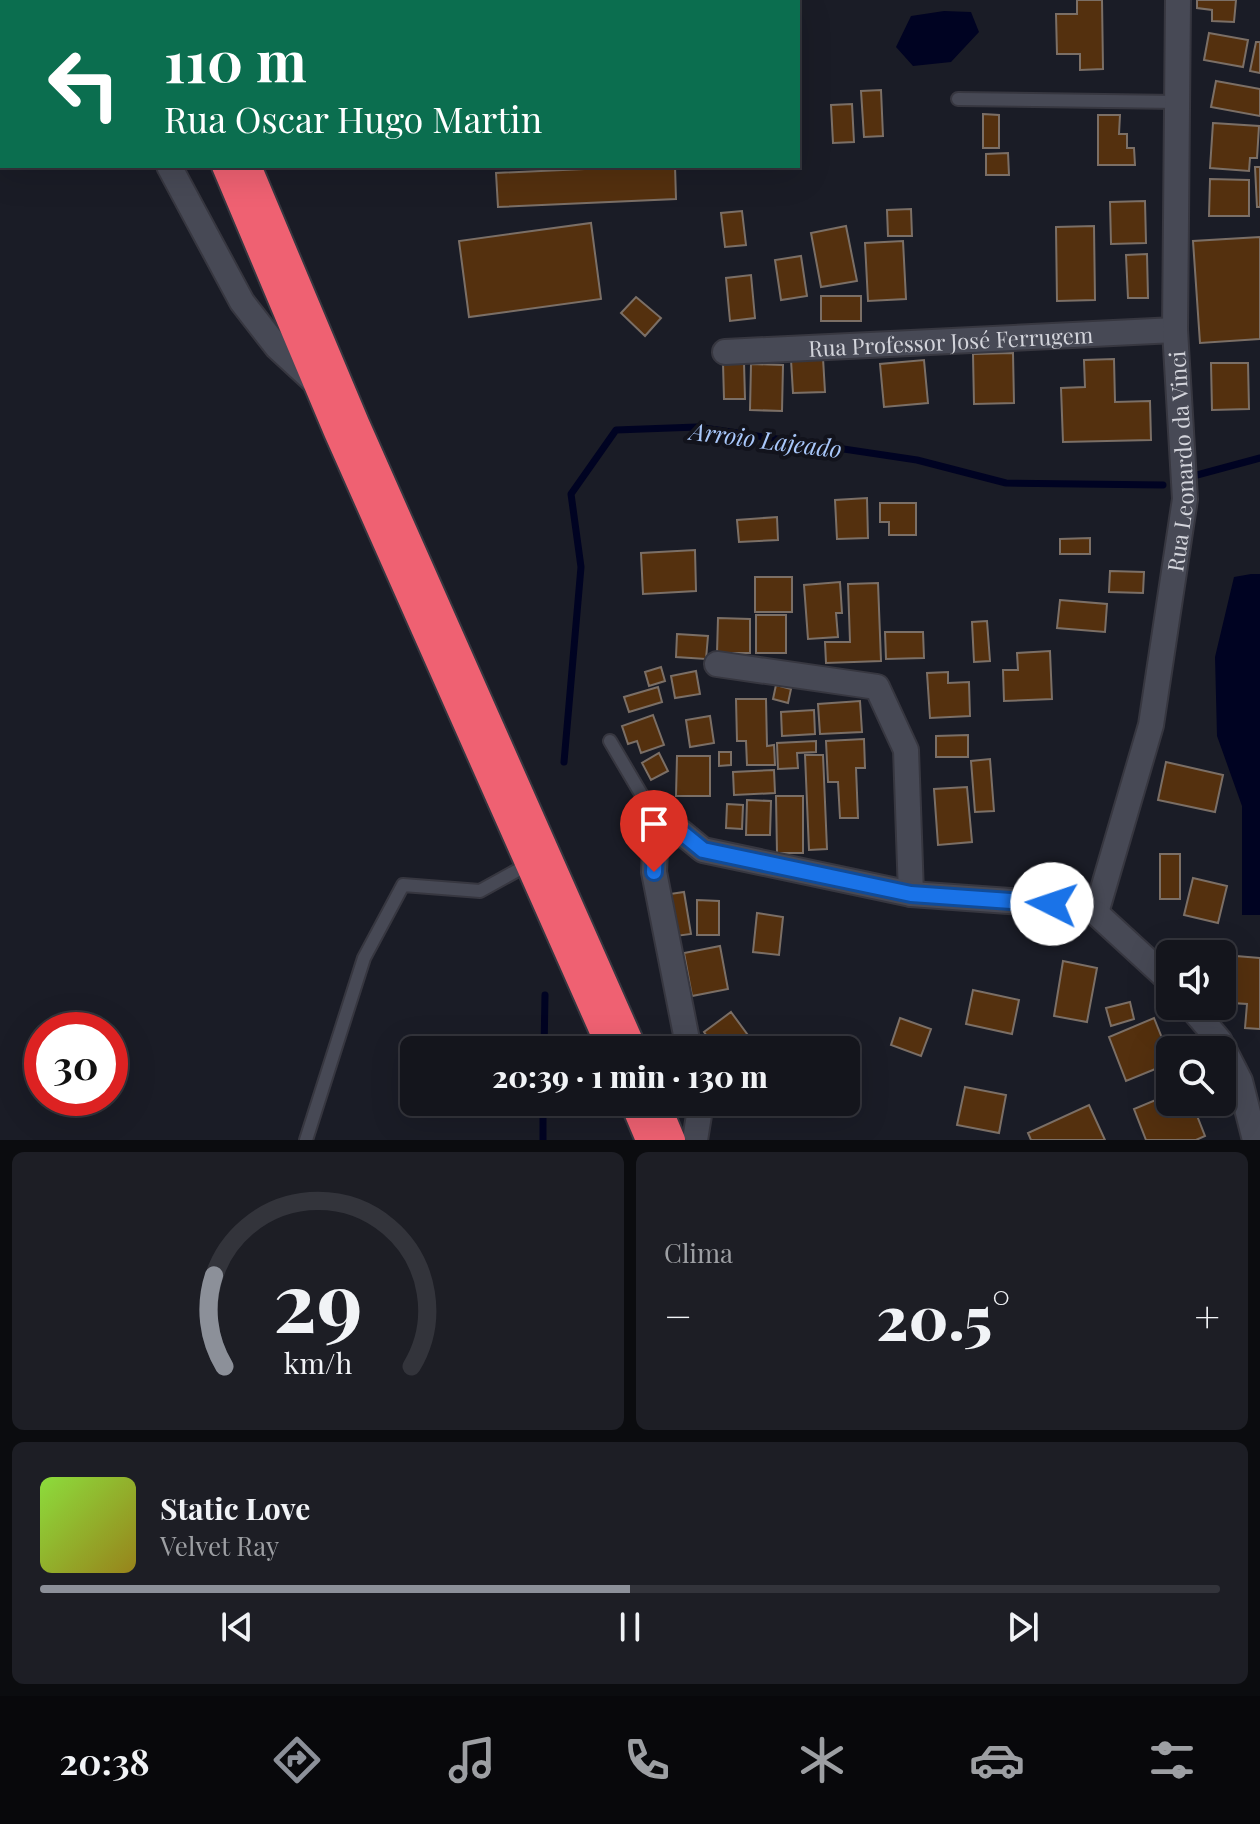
<!DOCTYPE html>
<html lang="pt">
<meta charset="utf-8">
<style>
body{margin:0;font-family:"Playfair Display",serif;background:#1d1e25;color:#f1f3f6;height:100vh;display:flex;flex-direction:column;font-size:30px;white-space:nowrap}
*{box-sizing:border-box;margin:0}
p{font-size:26px;color:#9d9fa3}
.icon{flex:none;width:44px;height:44px;fill:none;stroke:currentColor;stroke-width:2;stroke-linecap:round;stroke-linejoin:round}
.map{position:relative;height:1140px;overflow:hidden}
.drawer{display:flex;flex-direction:column;gap:12px;padding:12px;background:#0b0c0f;flex:1}
.drawer>*{flex:none}
.banner{position:absolute;left:0px;top:0px;width:800px;height:168px;box-shadow:0 8px 32px #0002,0 0 0 2px #33343b;background:#0b6e4f;color:#fff;overflow:hidden}
.fabs{position:absolute;left:1156px;top:940px;display:grid;gap:16px}
.fabs a{display:grid;place-items:center;width:80px;height:80px;border-radius:12px;background:#14151c;box-shadow:0 8px 32px #0002,0 0 0 2px #33343b;font-size:40px}
.speed{position:absolute;left:24px;top:1012px;display:flex;gap:16px;font-size:40px;font-weight:700;text-align:center}
.speed>*{display:grid;place-content:center;width:104px;height:104px;border-radius:50%;background:#14151c;box-shadow:0 8px 32px #0002,0 0 0 2px #33343b;line-height:1}
.speed .limit{border:12px solid #d22;background:#fff;color:#111}
.pin{position:absolute;display:grid;place-items:center;width:68px;height:68px;color:#fff;margin:-82px -34px;border-radius:50% 50% 50% 0;rotate:-45deg;box-shadow:0 0 8px #0007}
.pin .icon{rotate:45deg}
.me{position:absolute;width:88px;margin:-44px;rotate:274deg;stroke-linejoin:round;filter:drop-shadow(0 0 6px #0008)}
.turn{display:flex;align-items:center;gap:28px;height:168px;padding:0 32px;font-size:36px}
.turn .icon{width:104px;height:104px;stroke-width:2.5}
.turn b{display:block;font-size:56px;line-height:68px}
.big{font-size:60px;font-weight:800;line-height:1.1}
.drawer .widget{flex:1;display:flex;flex-direction:column;justify-content:center;gap:12px;min-width:0;padding:0 28px;border-radius:12px;background:#1d1e25}
.drawer .dial{align-items:center;gap:0}
.dial svg{height:208px;overflow:visible;fill:none;stroke:#33343b;stroke-width:7;stroke-linecap:round;text-anchor:middle}
.dial text{fill:#f1f3f6;stroke:none}
.song{display:flex;align-items:center;gap:24px}
.cover{width:96px;height:96px;border-radius:12px;background:linear-gradient(135deg,hsl(90 70% 55%),hsl(50 70% 35%))}
.played{height:8px;border-radius:4px;background:linear-gradient(90deg,#8c9099 50%,#33343b 50%)}
.keys{display:flex;justify-content:space-around;direction:ltr}
.heat{display:flex;justify-content:space-between;align-items:center;font-size:44px;direction:ltr}
.drawer .tiles{flex:1;display:grid;gap:12px;grid-template-columns:1fr 1fr}
.widget:last-child{grid-column:span 2}
.trip{position:absolute;left:400px;top:1036px;width:460px;height:80px;border-radius:12px;background:#14151c;box-shadow:0 8px 32px #0002,0 0 0 2px #33343b;font-weight:800;line-height:80px;text-align:center}
.dock{display:flex;height:128px;justify-content:space-around;align-items:center;background:#08080b;color:#9d9fa3}
.dock .icon{width:56px;height:56px}
.dock .selected{color:#8c9099}
.dock b{font-size:36px;color:#f1f3f6}
.map>svg:first-child{display:block}
.water{fill:#000322}
.lines{fill:none;stroke-linecap:round;stroke-linejoin:round}
.stream{stroke:#000322;stroke-width:7}
.building{fill:#54300e;stroke:#7b6f66;stroke-width:2}
.lane-casing{stroke:#373740;stroke-width:16}
.street-casing{stroke:#373740;stroke-width:28}
.highway-casing{stroke:#373740;stroke-width:28}
.lane{stroke:#474955;stroke-width:12}
.street{stroke:#474955;stroke-width:24}
.highway{stroke:#ef6172;stroke-width:24}
.route-casing{stroke:#114b97;stroke-width:20}
.route{stroke:#1a73e8;stroke-width:14}
.labels{text-anchor:middle;dominant-baseline:central;stroke-width:8;stroke-linejoin:round;paint-order:stroke}
.street-label{font-size:22px;fill:#d3d4db;stroke:#12131c}
.water-label{font-size:24px;font-style:italic;fill:#a9c8fb;stroke:#12131c}
</style>
<div class="map">
<svg width="1260" height="1140" viewBox="0 0 1260 1140">
<rect width="100%" height="100%" fill="#1a1c26"/>
<!-- water -->
<path class="water" d="M944,11l27,1 8,20 -28,30 -38,4 -17,-19 15,-31z
M1251,574h9v341h-18v-109l-25,-70 -2,-79 19,-80z"/>
<g class="lines">
<!-- stream -->
<path class="stream" d="M1197,475l63,-17
M564,762l17,-195 -10,-73 45,-64 81,-3 220,33 89,23 157,2
M544,1050l1,-55
M543,1140v-38"/>
</g>
<!-- building -->
<path class="building" d="M1077,0h25l1,69 -23,1v-16h-23l-1,-40h21z
M1197,0h39l-2,22 -22,-1v-11l-15,-2z
M1209,33l39,7 -5,27 -39,-7z
M1256,42h4v31l-10,-2z
M1216,81l44,8v27l-49,-9z
M881,90l2,46 -19,1 -3,-46z
M852,104l2,38 -21,1 -2,-38z
M983,114l16,1v33h-16z
M1098,115h22l-1,19h8v14h7l1,17h-37z
M1213,123l46,3 -2,32h-7l-1,13 -39,-3z
M1008,153l1,22h-23v-21z
M651,166h24l1,33 -178,8 -2,-34z
M1255,167h5v40h-3z
M1210,179l39,1v36h-40z
M1145,201l1,42 -35,1 -1,-42z
M911,209l1,27h-24l-1,-26z
M742,211l4,34 -21,2 -4,-34z
M591,223l10,76 -132,18 -10,-76z
M846,226l11,55 -36,6 -10,-54z
M1094,226l1,74 -38,1 -1,-74z
M1260,237v102l-60,4 -7,-102z
M903,241l3,58 -38,2 -3,-58z
M1147,254l1,44h-20l-2,-43z
M801,256l6,40 -26,4 -6,-40z
M751,275l4,43 -25,3 -4,-43z
M821,296h40v25h-40z
M636,297l25,21 -16,18 -24,-23z
M1013,353l1,50 -40,1 -1,-50z
M823,358l2,34 -32,1 -2,-33z
M1114,359l1,43 35,-1 1,39 -88,2 -2,-54 24,-1 -1,-27z
M924,360l4,43 -44,4 -4,-43z
M744,362l1,37h-21l-1,-36z
M1211,363h37l1,46 -37,1z
M751,364l32,1 -1,46 -32,-1z
M867,498l1,40 -31,1 -2,-39z
M880,503h36v32h-27v-13h-9z
M777,517l1,23 -39,2 -2,-22z
M1090,538v16h-30v-15z
M695,550l1,41 -53,3 -2,-41z
M1110,571l34,1 -1,21 -34,-1z
M755,577h37v35h-37z
M840,582l2,31h-6l2,24 -30,2 -4,-54z
M878,583l3,78 -55,2 -1,-21h25l-2,-58z
M1060,600l47,4 -2,28 -48,-4z
M756,615h30v38h-30z
M718,618l32,1v34h-33z
M987,621l3,40 -16,1 -2,-40z
M885,632h38l1,26 -38,1z
M677,634l31,2 -2,23 -30,-2z
M1050,651l2,48 -48,2 -1,-31h15l-1,-17z
M661,667l4,14 -16,5 -4,-14z
M696,671l4,23 -25,4 -4,-22z
M948,672v11l21,-1 1,34 -40,2 -3,-45z
M776,685l15,4 -3,14 -15,-4z
M658,687l4,15 -33,10 -5,-15z
M736,699h30l1,47 7,-1 1,20h-28l-1,-24h-9z
M860,701l2,31 -42,2 -2,-30z
M814,710l1,24 -33,2 -1,-24z
M653,715l11,30 -23,8 -4,-12 -9,3 -6,-18z
M710,716l4,27 -24,4 -4,-27z
M968,735v22h-32v-21z
M864,739l1,29h-9l2,50h-18l-2,-36h-10l-2,-41z
M816,741v11l-19,1 1,15 -20,1 -1,-26z
M719,752h12v13l-12,1z
M659,753l9,18 -17,9 -9,-17z
M805,755h18l4,94 -18,1z
M677,756h33v40h-34z
M990,759l4,52 -19,1 -4,-51z
M1166,762l57,13 -8,37 -57,-12z
M774,770l1,23 -41,2 -1,-23z
M967,787l5,55 -34,3 -4,-56z
M776,796h27v57h-26z
M747,800l24,1 -1,34h-24z
M727,804l16,1 -1,24 -16,-1z
M1160,854h20v45h-20z
M1193,878l34,8 -9,37 -34,-8z
M684,892l7,42 -15,2 -6,-42z
M697,900l22,1v34h-22z
M757,913l26,4 -4,38 -26,-3z
M720,946l8,43 -36,7 -8,-43z
M1236,956l24,2v71l-15,-1 2,-24 -15,-1z
M1063,961l34,7 -10,54 -33,-6z
M973,990l46,10 -7,34 -46,-10z
M1130,1002l4,17 -23,7 -5,-18z
M731,1012l22,30 -11,8h-25l-13,-18z
M900,1018l31,11 -10,27 -30,-11z
M1154,1018l16,40v5l-44,18 -17,-44z
M965,1087l41,8 -7,38 -42,-8z
M1170,1094v8h39l-15,6 11,28 -9,4h-50l-12,-31z
M1089,1105l16,35h-74l-3,-7z"/>
<g class="lines">
<!-- lane casing -->
<g class="lane-casing">
<path id="lane" d="M958,99l219,3
M610,741l57,97
M306,1140l58,-182 39,-73 77,6 47,-26"/>
</g>
<!-- street casing -->
<g class="street-casing">
<g id="street">
<path d="M89,0l1,2"/>
<path d="M0,50h2"/>
<path d="M169,166l73,136 35,45 39,36"/>
<path id="s1" d="M725,352l450,-22"/>
<path d="M717,664l160,23 29,63 5,144"/>
<path id="s2" d="M1096,913l55,-188 34,-226 -10,-169 3,-330"/>
<path d="M1190,1006l29,34 21,41 15,59"/>
<path d="M689,1050l-35,-178 1,-22 12,-12 14,-6 22,18 208,44 169,12 16,7 74,68"/>
<path d="M695,1140l5,-31 -1,-7"/>
</g>
</g>
<!-- highway casing -->
<g class="highway-casing">
<path id="highway" d="M173,0l1,2
M197,0v2
M224,166l112,266 274,618
M249,166l108,257 278,627
M632,1102l16,38
M657,1102l16,38"/>
</g>
<!-- lane -->
<use href="#lane" class="lane"/>
<!-- street -->
<use href="#street" class="street"/>
<!-- highway -->
<use href="#highway" class="highway"/>
</g>
<g class="lines">
<!-- route casing -->
<g class="route-casing">
<path id="route" d="M654,872l1,-22 12,-12 14,-6 22,18 208,44 141,10"/>
</g>
<!-- route -->
<use href="#route" class="route"/>
</g>
<g class="labels">
<!-- street labels -->
<g class="street-label">
<text stroke="none"><textPath href="#s1" startOffset="226">Rua Professor José Ferrugem</textPath></text>
<text stroke="none"><textPath href="#s2" startOffset="462">Rua Leonardo da Vinci</textPath></text>
</g>
<!-- water labels -->
<g class="water-label">
<text transform="translate(766 439) rotate(7)">Arroio Lajeado</text>
</g>
</g>
</svg>
<div class="fabs">
<a><svg class="icon" aria-label="sound" viewBox="0 0 24 24"><path d="M4 9h4l5-4v14l-5-4H4zM17 9q2 3 0 6"/></svg></a>
<a><svg class="icon" aria-label="search" viewBox="0 0 24 24"><circle cx="10" cy="10" r="6"/><path d="M15 15l6 6"/></svg></a>
</div>
<div class="speed"><div class="limit">30</div></div>
<div class="pin" style="left:654px;top:872px;background:#d93025"><svg class="icon" aria-label="arrive" viewBox="0 0 24 24"><path d="M6 21V4h12l-3 4 3 4H6"/></svg></div>
<svg class="me" style="left:1052px;top:904px" viewBox="-20 -20 40 40"><circle r="19" fill="#fff"/><path d="M0-13L10 11 0 6-10 11z" fill="#1a73e8"/></svg>
<div class="trip">20:39 · 1 min · 130 m</div>
<div class="banner">
<div class="turn"><svg class="icon" aria-label="left" viewBox="0 0 24 24"><path d="M17 20v-9H6M10 6l-5 5 5 5"/></svg><div><b>110 m</b>Rua Oscar Hugo Martin</div></div>
</div>
</div>
<section class="drawer">
<div class="tiles">
<div class="widget dial"><svg viewBox="0 0 100 80">
<path d="M14 69A42 42 0 1 1 86 69"/>
<path d="M14 69A42 42 0 0 1 10 34" stroke="#8c9099"/>
<text x="50" y="56" font-size="32" font-weight="700">29</text>
<text x="50" y="72" font-size="11">km/h</text>
</svg></div>
<div class="widget"><p>Clima</p>
<div class="heat"><a>−</a><b class="big">20.5°</b><a>+</a></div>
</div>
<div class="widget">
<div class="song"><i class="cover"></i><div><b>Static Love</b><p>Velvet Ray</p></div></div>
<div class="played"></div>
<div class="keys"><svg class="icon" aria-label="previous" viewBox="0 0 24 24"><path d="M18 5L8 12l10 7zM5 5v14"/></svg><svg class="icon" aria-label="pause" viewBox="0 0 24 24"><path d="M8 5v14M16 5v14"/></svg><svg class="icon" aria-label="next" viewBox="0 0 24 24"><path d="M6 5l10 7-10 7zM19 5v14"/></svg></div>
</div>
</div>
</section>
<nav class="dock">
<b>20:38</b>
<svg class="icon selected" aria-label="directions" viewBox="0 0 24 24"><path d="M12 3l9 9-9 9-9-9zM9 14v-3h6M13 9l2 2-2 2"/></svg>
<svg class="icon" aria-label="music" viewBox="0 0 24 24"><path d="M9 18V5l10-2v13"/><circle cx="6" cy="18" r="3"/><circle cx="16" cy="16" r="3"/></svg>
<svg class="icon" aria-label="phone" viewBox="0 0 24 24"><path d="M5 4h4l2 5-3 2q2 4 5 5l2-3 5 2v4C11 20 4 13 5 4z"/></svg>
<svg class="icon" aria-label="climate" viewBox="0 0 24 24"><path d="M12 3v18M4 7l16 10M4 17L20 7"/></svg>
<svg class="icon" aria-label="car" viewBox="0 0 24 24"><path d="M5 17H2v-5l4-1 3-4h7l3 4 3 1v5h-3M9 17h6M6 11h13"/><circle cx="7" cy="17" r="2"/><circle cx="17" cy="17" r="2"/></svg>
<svg class="icon" aria-label="filters" viewBox="0 0 24 24"><path d="M4 7h16M4 17h16"/><circle cx="9" cy="7" r="2"/><circle cx="15" cy="17" r="2"/></svg>
</nav>
